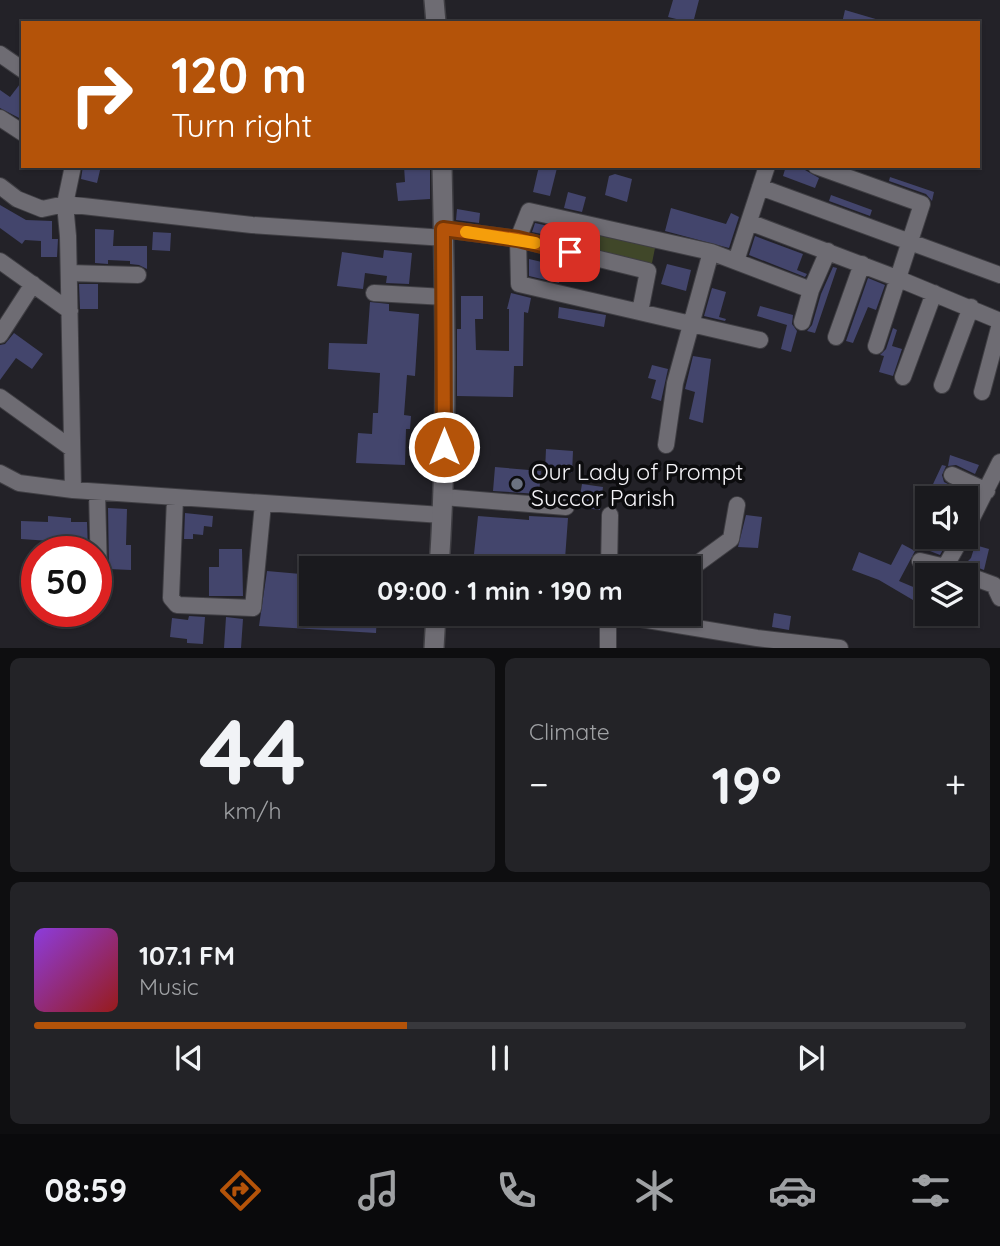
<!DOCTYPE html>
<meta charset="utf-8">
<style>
body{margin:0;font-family:Quicksand,sans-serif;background:#232327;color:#f1f3f6;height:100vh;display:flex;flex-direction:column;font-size:26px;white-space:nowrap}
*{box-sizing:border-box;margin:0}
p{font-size:23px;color:#9fa1a4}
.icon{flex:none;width:38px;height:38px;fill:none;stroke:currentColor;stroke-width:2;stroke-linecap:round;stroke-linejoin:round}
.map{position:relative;height:648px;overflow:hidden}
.panel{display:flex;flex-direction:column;gap:10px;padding:10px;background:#0e0e10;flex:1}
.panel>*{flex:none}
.banner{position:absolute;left:21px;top:21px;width:959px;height:147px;border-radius:0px;box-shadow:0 2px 5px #0004,0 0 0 2px #38383c;background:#b45309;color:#fff;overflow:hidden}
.controls{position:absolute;left:915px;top:486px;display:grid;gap:14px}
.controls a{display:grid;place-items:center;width:63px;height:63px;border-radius:0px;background:#1a1a1e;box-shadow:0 2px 5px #0004,0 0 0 2px #38383c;font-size:35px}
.speed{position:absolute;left:21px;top:536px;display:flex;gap:14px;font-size:35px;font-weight:700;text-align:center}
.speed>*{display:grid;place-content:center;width:91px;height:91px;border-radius:50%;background:#1a1a1e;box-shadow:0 2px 5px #0004,0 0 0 2px #38383c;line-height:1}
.speed .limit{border:10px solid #d22;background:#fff;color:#111}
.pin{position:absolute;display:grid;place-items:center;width:60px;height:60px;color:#fff;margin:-30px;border-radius:14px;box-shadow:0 4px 10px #0006}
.me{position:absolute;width:77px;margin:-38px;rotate:0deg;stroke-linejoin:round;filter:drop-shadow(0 0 5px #0008)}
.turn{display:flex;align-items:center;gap:24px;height:147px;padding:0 35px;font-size:32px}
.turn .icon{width:91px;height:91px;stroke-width:2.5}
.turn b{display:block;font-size:49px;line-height:60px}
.big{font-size:52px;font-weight:800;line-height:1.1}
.panel .widget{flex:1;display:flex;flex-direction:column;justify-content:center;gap:10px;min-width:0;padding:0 24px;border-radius:10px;background:#232327}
.panel .dial{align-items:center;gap:0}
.dial b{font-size:91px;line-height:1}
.song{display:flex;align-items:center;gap:21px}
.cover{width:84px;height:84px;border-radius:10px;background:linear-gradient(135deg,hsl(270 70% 55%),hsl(0 70% 35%))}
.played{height:7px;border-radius:4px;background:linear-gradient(90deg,#b45309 40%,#38383c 40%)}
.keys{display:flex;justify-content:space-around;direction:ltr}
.heat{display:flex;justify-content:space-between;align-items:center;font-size:38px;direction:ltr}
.panel .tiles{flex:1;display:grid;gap:10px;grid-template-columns:1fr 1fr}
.widget:last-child{grid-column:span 2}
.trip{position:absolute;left:299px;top:556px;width:402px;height:70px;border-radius:0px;background:#1a1a1e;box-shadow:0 2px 5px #0004,0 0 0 2px #38383c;font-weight:800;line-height:70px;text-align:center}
.tab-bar{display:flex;height:112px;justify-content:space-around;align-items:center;background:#0a0a0c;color:#9fa1a4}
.tab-bar .icon{width:49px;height:49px}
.tab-bar .selected{color:#b45309}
.tab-bar b{font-size:32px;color:#f1f3f6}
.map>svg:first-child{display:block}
.green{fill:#404729}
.building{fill:#43456c}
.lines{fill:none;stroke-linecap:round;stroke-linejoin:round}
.minor-casing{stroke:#3f3e43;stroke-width:18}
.secondary-casing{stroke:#3f3e43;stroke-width:22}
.minor{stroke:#6e6c73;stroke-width:16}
.secondary{stroke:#6e6c73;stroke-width:19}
.route-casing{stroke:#753606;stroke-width:18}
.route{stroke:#b45309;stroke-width:12}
.slow{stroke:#f59e0b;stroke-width:12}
.worship-dot{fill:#6b7280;stroke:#0c0c0e;stroke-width:2.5}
.labels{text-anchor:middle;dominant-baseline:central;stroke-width:7;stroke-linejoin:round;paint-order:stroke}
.poi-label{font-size:23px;fill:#f5f4f8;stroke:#0c0c0e;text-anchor:start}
</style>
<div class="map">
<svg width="1000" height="648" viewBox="0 0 1000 648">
<rect width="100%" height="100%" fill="#232228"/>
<!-- green -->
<path class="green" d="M588,233l67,15 -5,25 -67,-15z"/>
<!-- building -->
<path class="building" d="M673,0h26l-6,23 -25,-6z
M845,10l34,10v3h-37z
M23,80v40l-23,-12v-18l10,7z
M83,166h18l-4,17 -16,-4z
M404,166h26v33l-32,2 -2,-18 9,-1z
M539,166l18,2 -7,28 -17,-4z
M786,166h12l21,12 -4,10 -32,-12z
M615,174l17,5 -5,23 -22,-7 4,-19z
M890,177l44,15 -2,9 -6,-7 -37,-13z
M568,192l18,5 -4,15 -18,-4z
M831,195l41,15 -2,6 -41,-15z
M0,205l26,15 26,1v18h6l-1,18h-16v-16l-16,-1 -3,4 -22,-16z
M671,208l55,16 5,-11 8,4 -10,31 -64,-17z
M457,209l23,4 -1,10 -23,-3z
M535,223l22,5 -1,9 -24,-5z
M95,229l19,1 -1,16h34v23l-8,-4 -9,-1v-3l-22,-1v4l-13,-1z
M153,232l18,1 -1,18 -18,-1z
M755,236l48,18 -6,16 10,4 -2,3 -56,-22z
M384,250l28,3 -3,31 -23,-1 1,-7 -22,-3 -2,16 -26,-3 5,-34 41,6z
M529,259l34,8 -4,16 -30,-7z
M667,264l24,6 -5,21 -25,-7z
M833,267l4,1 -22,65 -8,-2 5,-6 9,-31z
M868,278l17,7 -9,25 -8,-3 -15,36 -7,-2z
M79,284h19v25h-18z
M712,288l14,4 -7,25 7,2 -1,2 -21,-5z
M511,293l20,5 -3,15 -4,-1 -1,54h-9l-1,31 -56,-1v-67h4v-33h22v23h-8l1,31 33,1v-42h-2z
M370,302l19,2v7l30,3 -4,62 -8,-1 -3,40 7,1 -1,13h-4l-1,36 -49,-2 2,-30 14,1 1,-21h5l2,-40 -52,-4 1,-26 38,1z
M760,306l33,9 -1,9 5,7 -6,21 -10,-3 6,-24 -30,-9z
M559,307l47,8 -2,12 -46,-9z
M893,328l4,2 -5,16 10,3 -9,27 -14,-4 5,-16 -4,-1 6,-6z
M14,333l29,21 -11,15 -16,-11 -16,22v-35l5,-1z
M693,356l18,3 -8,64 -14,-4 6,-27 -10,-3z
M652,365l16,4 -7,32 -10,-3 5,-18 -8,-2z
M546,449l27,2 -1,22 -27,-2z
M950,455l29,10 -4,9 -19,-9 -8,1z
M942,465l4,1 -4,9 2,7 22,11 -2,6h-36v24l-13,-9 11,-15z
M495,467l46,4 -2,23 -46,-3z
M582,484l21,3 -3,23 -22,-3z
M108,508l19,1 -1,36h5v25l-22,-1z
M185,513l28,3 -1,11 -8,-1 -1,9 -10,-1v5h-9z
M746,515l16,2 -4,31 -20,-1z
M48,516l23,2v4h16l1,29h-9v-8l-58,-4v-18l27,1z
M478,516l51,4v-4l39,2 -3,41 -91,-5z
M932,537h18l-10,18 -15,-6z
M902,544l13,7 -16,30 19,8 -5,11 -34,-20 -27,-10 7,-18 32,13z
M975,545l14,4 -5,21 -18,-7 5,-5z
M219,549h23l1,47h-34v-29h10z
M267,571l45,4v39h65l-1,19 -117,-7z
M774,613l17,3 -2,14 -17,-3z
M189,616l16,1 -2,27 -16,-1v-4l-17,-2 2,-19 16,2z
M226,617l17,2 -2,29h-17z"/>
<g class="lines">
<!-- minor casing -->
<g class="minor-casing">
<path id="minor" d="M0,54l23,16
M0,118l23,15
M73,166l-8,38 3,32 5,254
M816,166l106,38 -46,142
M0,186l17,13 25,10 23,-5 187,21 193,13
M760,187l240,88
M749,222l150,57 101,42
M443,229l75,10 130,32 -8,41
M0,261l70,50
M736,261l31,-95
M69,273l69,2
M374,293l71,4
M802,322l9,-32 17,-39
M0,335l33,-51
M836,337l26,-73
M760,340l-241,-56 -1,-45 11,-28 182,41 100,38
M903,377l31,-84
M942,385l29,-78
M982,392l18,-68
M0,397l71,51
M666,445l9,-62 36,-131
M0,473l19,10 54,7 369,25
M952,475l35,16
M97,492l2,81
M443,497l123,10
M175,498l-4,100 6,7 76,3 10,-104
M966,530l34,-68
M962,537l-17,30 49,18 6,13
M920,561l25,6
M609,569l1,-54
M690,569l41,-30 6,-34
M608,614v34
M608,617l15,-1 134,22 83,10"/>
</g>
<!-- secondary casing -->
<g class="secondary-casing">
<path id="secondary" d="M434,0l2,23
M439,569c9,-134 6,-269 3,-403
M434,648l2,-34"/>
</g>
<!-- minor -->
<use href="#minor" class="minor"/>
<!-- secondary -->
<use href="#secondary" class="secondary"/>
</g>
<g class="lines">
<!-- route casing -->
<g class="route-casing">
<path id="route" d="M444,447l-1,-218 75,10 52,13"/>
</g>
<!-- route -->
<use href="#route" class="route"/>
<!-- slow -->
<path class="slow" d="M466,232l69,11"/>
</g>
<!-- markers -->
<circle class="worship-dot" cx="517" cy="484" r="7"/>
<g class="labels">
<!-- poi labels -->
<g class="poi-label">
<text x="531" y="471">Our Lady of Prompt<tspan x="531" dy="26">Succor Parish</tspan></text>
</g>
</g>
</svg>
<div class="controls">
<a><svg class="icon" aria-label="sound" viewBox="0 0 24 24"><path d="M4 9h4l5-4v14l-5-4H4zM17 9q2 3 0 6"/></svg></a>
<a><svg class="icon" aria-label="layers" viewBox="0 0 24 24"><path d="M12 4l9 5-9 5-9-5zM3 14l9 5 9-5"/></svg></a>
</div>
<div class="speed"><div class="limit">50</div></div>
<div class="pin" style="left:570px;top:252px;background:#d93025"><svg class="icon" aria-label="arrive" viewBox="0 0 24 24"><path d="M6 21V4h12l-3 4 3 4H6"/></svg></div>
<svg class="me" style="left:444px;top:447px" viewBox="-20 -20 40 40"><circle r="17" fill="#b45309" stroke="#fff" stroke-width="3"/><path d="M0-11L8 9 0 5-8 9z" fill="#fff"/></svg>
<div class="trip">09:00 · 1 min · 190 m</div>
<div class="banner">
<div class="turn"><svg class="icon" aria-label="right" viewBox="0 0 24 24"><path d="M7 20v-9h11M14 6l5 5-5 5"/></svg><div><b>120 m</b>Turn right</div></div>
</div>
</div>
<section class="panel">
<div class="tiles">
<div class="widget dial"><b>44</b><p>km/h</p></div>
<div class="widget"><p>Climate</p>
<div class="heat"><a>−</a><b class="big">19°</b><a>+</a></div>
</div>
<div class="widget">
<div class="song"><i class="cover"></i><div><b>107.1 FM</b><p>Music</p></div></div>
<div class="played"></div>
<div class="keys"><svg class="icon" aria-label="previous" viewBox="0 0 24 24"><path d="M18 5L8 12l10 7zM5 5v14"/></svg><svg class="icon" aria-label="pause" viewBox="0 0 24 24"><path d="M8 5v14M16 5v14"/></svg><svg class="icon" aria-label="next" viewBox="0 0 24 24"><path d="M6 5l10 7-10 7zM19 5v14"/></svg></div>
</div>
</div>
</section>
<nav class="tab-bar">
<b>08:59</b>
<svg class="icon selected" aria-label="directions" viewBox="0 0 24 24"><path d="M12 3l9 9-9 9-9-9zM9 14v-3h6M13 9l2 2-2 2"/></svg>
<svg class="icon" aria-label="music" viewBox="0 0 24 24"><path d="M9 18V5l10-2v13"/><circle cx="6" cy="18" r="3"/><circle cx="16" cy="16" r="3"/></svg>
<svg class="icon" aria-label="phone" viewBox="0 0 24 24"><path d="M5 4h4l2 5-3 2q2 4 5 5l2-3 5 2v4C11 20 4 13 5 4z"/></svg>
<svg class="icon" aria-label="climate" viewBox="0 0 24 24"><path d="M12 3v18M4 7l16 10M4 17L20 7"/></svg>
<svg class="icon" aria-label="car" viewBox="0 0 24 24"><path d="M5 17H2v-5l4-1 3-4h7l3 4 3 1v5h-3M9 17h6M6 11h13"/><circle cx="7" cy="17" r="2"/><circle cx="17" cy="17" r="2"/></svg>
<svg class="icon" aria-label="filters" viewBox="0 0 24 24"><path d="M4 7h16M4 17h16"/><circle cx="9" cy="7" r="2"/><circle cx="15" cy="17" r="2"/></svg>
</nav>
